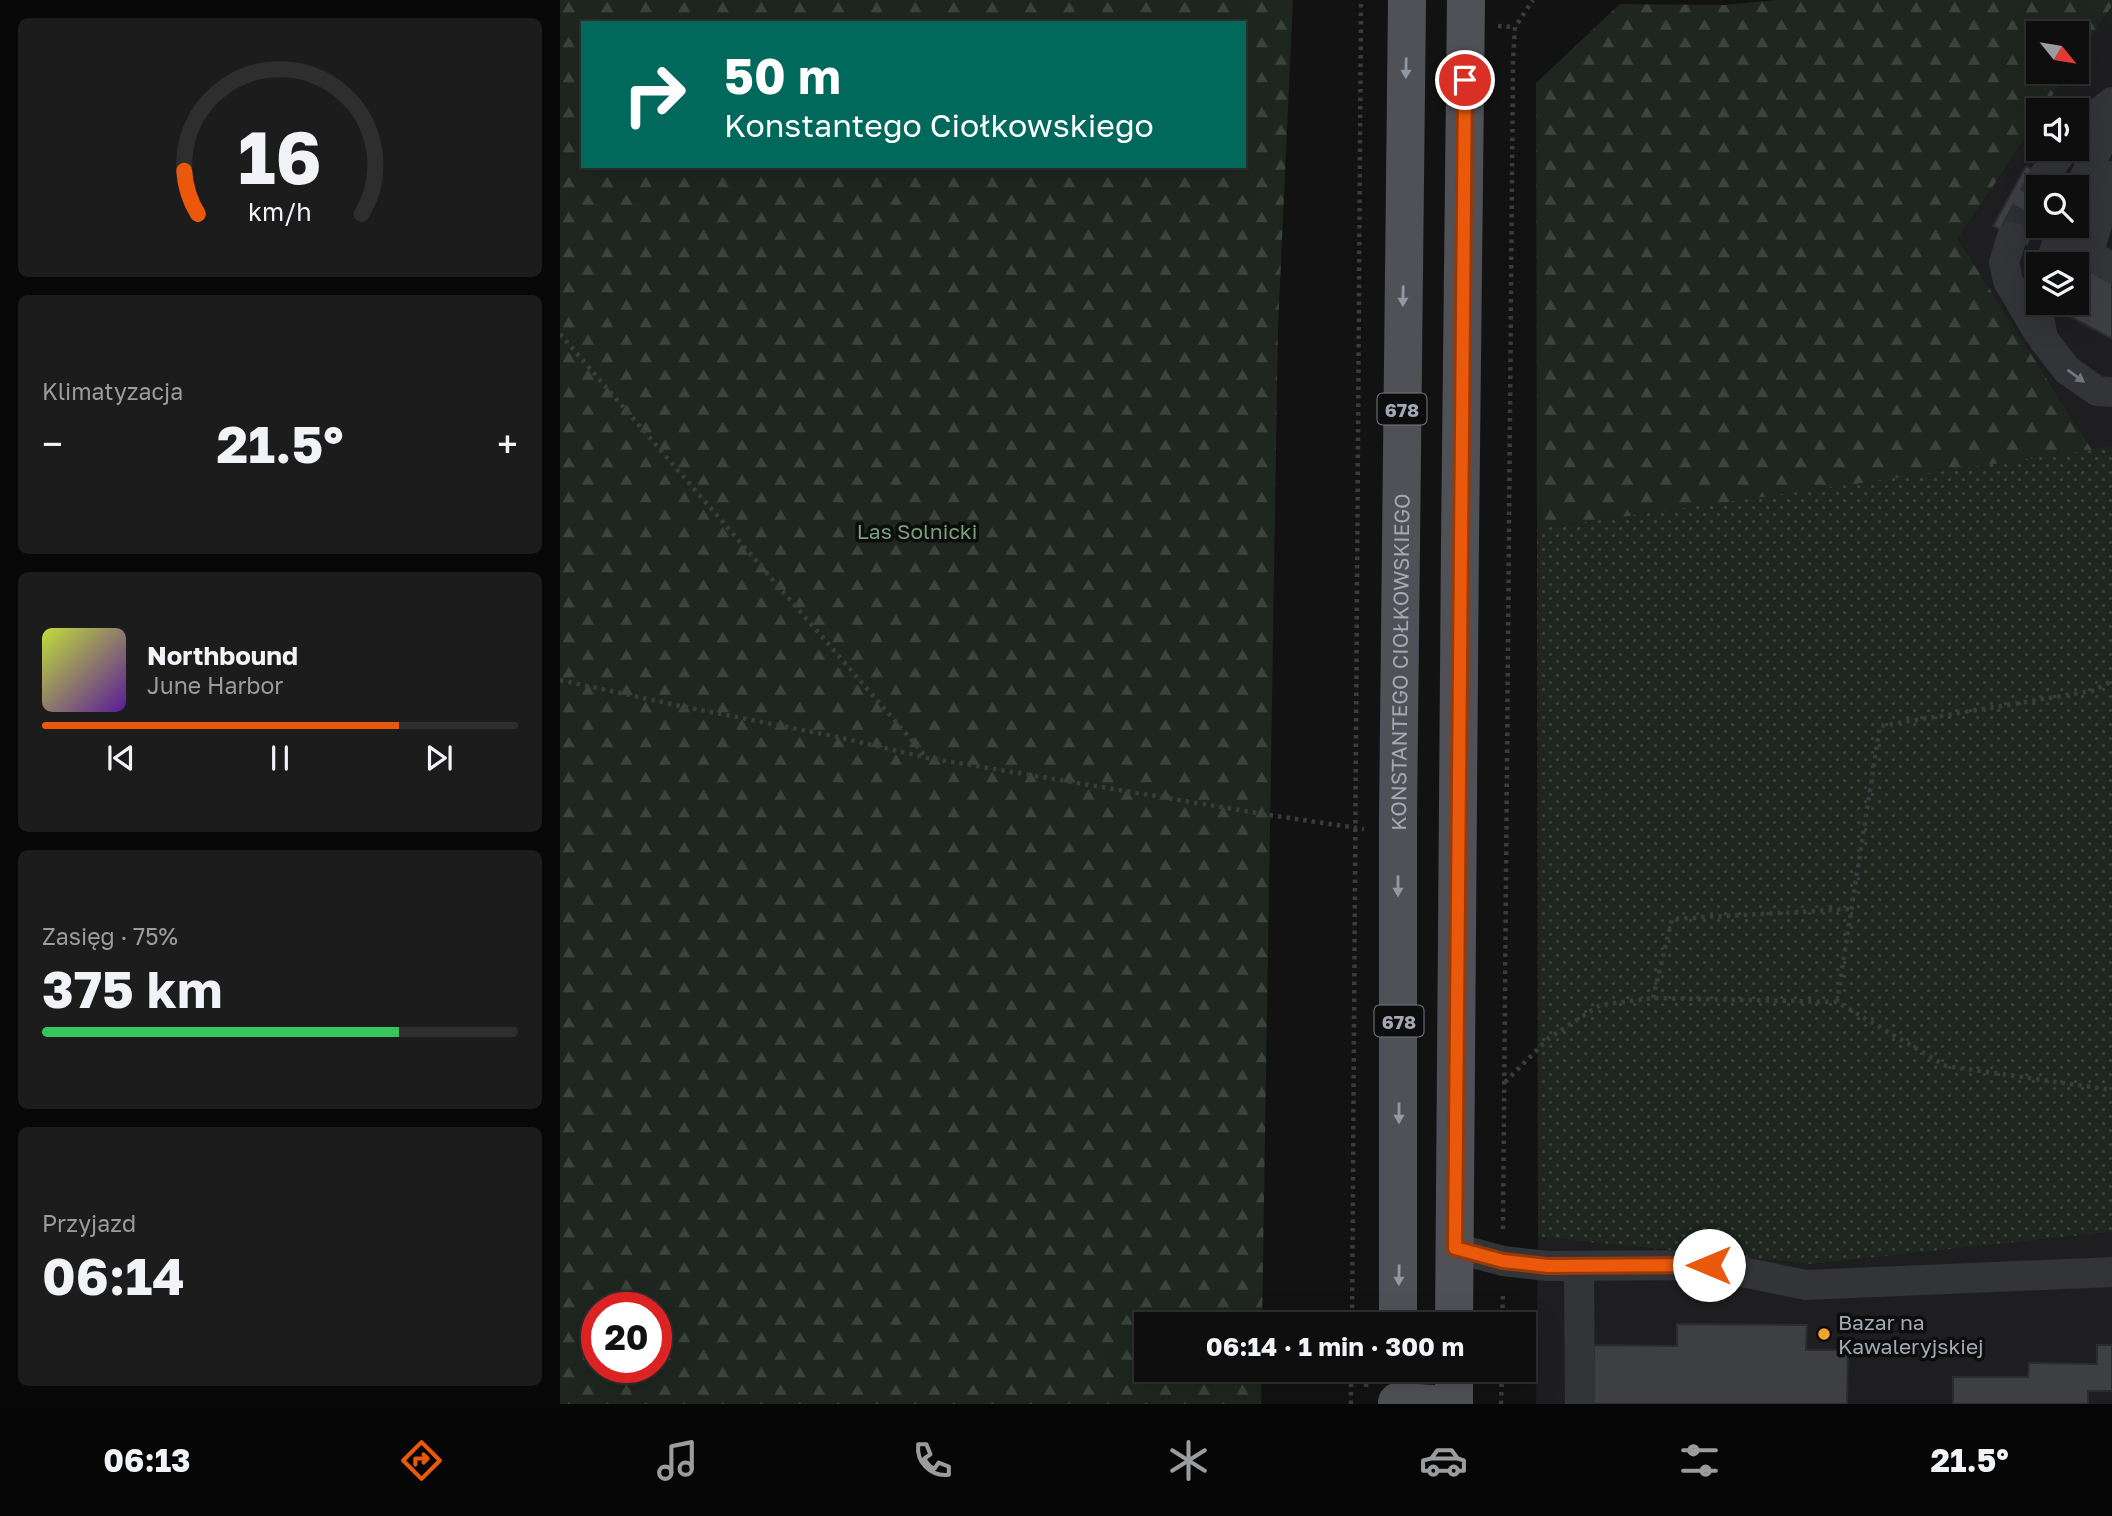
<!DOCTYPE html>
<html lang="pl">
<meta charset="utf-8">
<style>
body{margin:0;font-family:"Golos Text",sans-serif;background:#1c1c1c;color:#f1f3f6;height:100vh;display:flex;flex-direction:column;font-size:26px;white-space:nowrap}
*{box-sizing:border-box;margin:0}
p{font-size:23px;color:#9b9c9e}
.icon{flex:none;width:38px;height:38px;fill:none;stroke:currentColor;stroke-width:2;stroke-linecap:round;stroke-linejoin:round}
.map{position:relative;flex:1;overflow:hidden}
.drawer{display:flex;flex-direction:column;gap:18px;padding:18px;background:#080808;width:560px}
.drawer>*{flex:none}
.hud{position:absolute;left:21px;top:21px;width:665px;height:147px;border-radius:0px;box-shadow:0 7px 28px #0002,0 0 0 2px #2e2e2e;background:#00695c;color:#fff;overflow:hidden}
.needle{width:46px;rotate:120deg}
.controls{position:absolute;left:1466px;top:21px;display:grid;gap:14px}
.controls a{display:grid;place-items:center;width:63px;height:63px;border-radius:0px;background:#0e0e0e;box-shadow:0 7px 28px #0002,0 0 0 2px #2e2e2e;font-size:35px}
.speed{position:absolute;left:21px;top:1292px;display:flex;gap:14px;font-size:35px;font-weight:700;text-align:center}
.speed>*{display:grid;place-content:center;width:91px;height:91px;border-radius:50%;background:#0e0e0e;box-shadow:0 7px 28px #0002,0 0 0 2px #2e2e2e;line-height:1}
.speed .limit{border:10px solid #d22;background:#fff;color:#111}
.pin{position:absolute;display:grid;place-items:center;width:60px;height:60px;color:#fff;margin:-30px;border:4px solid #fff;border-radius:50%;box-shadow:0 2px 7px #0007}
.me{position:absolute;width:77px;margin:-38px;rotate:270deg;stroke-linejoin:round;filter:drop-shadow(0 0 5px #0008)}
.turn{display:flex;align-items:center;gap:24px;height:147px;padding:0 28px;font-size:32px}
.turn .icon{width:91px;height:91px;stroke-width:2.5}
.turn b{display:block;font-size:49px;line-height:60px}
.big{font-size:52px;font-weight:700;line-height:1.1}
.drawer .card{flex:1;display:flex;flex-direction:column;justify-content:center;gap:10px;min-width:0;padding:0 24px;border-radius:10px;background:#1c1c1c}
.drawer .dial{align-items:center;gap:0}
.dial svg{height:182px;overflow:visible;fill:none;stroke:#2e2e2e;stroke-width:7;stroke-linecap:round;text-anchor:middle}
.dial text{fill:#f1f3f6;stroke:none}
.song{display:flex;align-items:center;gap:21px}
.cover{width:84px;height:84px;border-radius:10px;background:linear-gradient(135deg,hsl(70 70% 55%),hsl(270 70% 35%))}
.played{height:7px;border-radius:4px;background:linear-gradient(90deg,#ea580c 75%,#2e2e2e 75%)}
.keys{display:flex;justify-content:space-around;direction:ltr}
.heat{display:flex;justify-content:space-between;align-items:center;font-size:38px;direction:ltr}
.charge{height:10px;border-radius:5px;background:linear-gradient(90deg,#34c759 75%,#2e2e2e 0)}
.trip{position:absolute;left:574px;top:1312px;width:402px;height:70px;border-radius:0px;background:#0e0e0e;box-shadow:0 7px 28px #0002,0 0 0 2px #2e2e2e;font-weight:700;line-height:70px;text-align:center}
.tabs{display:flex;height:112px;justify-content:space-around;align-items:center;background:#060606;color:#9b9c9e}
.tabs .icon{width:49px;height:49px}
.tabs .selected{color:#ea580c}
.tabs b{font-size:32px;color:#f1f3f6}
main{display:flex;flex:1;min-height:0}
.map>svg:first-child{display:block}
.built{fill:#1e1e20;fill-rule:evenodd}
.grass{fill:url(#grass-dots)}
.forest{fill:url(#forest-firs);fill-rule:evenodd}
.building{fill:#3e3f43;stroke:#2c2c2f;stroke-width:2}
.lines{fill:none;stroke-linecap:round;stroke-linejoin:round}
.minor-tunnel{stroke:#2f3033;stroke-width:30;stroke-dasharray:30 15;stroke-linecap:butt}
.path{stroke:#393b3f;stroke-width:4.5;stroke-dasharray:3.5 5;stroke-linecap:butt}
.minor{stroke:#333438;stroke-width:30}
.major{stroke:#4f5157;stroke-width:38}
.oneway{fill:#9297a1}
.oneway2{fill:#71747c}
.route-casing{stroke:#983908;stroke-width:18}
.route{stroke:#ea580c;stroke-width:12}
.poi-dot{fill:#f0a62d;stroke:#0d0d0e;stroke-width:2.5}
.labels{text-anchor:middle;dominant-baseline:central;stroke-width:7;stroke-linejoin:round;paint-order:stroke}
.shield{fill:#0d0d0e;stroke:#767a82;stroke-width:2}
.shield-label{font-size:19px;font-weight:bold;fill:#a3a9b4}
.park-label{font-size:21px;fill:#7a9f7b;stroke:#0d0d0e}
.street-label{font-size:21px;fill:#a3a9b4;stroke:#0d0d0e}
.poi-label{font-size:21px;fill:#a3a9b4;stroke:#0d0d0e;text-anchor:start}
</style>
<main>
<section class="drawer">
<div class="card dial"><svg viewBox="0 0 100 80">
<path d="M14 69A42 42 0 1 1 86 69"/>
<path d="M14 69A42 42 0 0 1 8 50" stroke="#ea580c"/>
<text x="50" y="56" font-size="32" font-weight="700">16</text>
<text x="50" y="72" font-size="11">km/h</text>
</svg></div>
<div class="card"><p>Klimatyzacja</p>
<div class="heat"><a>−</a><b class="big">21.5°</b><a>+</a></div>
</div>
<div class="card">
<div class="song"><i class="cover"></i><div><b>Northbound</b><p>June Harbor</p></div></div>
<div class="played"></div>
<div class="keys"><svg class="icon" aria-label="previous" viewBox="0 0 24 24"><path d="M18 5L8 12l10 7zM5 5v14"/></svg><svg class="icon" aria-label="pause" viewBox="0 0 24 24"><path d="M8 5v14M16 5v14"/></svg><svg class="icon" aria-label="next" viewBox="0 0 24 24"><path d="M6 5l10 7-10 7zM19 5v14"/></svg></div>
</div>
<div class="card"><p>Zasięg · 75%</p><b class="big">375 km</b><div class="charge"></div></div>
<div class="card"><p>Przyjazd</p><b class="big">06:14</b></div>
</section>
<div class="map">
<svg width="1552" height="1404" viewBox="0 0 1552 1404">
<defs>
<pattern id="grass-dots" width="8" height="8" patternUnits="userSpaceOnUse" patternTransform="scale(1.75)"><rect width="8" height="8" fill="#1e261f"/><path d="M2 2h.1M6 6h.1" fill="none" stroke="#3c433d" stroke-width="1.8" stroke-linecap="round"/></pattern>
<pattern id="forest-firs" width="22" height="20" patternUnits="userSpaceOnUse" patternTransform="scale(1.75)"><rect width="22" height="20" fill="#1e261f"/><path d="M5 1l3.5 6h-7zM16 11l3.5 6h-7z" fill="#3c433d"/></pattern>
</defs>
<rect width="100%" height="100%" fill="#121213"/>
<!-- built -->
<path class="built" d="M1552,6v440l-20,4 -134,-211 81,-122v32h38v-39h-34l25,-38h9v-14zM1479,187h38v39h-38zM1479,264h38v39h-38z
M1552,1232v172h-576l2,-167 273,27z"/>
<!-- grass -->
<path class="grass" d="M1552,446v786l-301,32 -273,-27 -1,-708z"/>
<!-- forest -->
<path class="forest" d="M0,0h733l-15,326 -16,999h-116v45h116l-1,34h-701zM23,23h661v143h-661zM37,1307h59v60h-59z
M1215,0h337v6l-35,52v-25h-38v39h29l-25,38h-4v7l-81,122 134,211 -555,79 -1,-446 84,-79 104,1z"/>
<!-- building -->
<path class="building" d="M1466,166l34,19 -1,2h-20v37l-12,21 -34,-19z
M1529,257l23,12v70l-52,-28 4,-8h13v-24z
M1117,1324l130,1 -1,25h42l-1,54h-253v-59l83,1z
M1537,1345h15v46h-24v13h-135v-27h75l1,-14 68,1z"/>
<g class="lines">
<!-- minor-tunnel -->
<path class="minor-tunnel" d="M1452,237l32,-61"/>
<!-- path -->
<path class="path" d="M938,26l17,1
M0,334l367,424
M0,680l125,27 153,30 90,21 341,57 95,14
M1093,998l19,-79 179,-10
M1277,1002l43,-276 212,-35 20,-10
M945,1082l44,-44 51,-33 53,-7 184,4 109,64 166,24
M943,1229l10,-1168 2,-34 18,-27
M792,1325l9,-1325
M942,1325l1,-34
M806,1387v-17
M791,1404v-34
M941,1404l1,-34"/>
<!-- minor -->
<path class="minor" d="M1517,130l35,-28
M1484,176l20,-27
M1517,194l35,-76
M1498,236l54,32
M1452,237l-8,25 4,19 30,51
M1528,254l24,-78
M1490,264l13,-38
M1479,300l-2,5 6,34 24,31 30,21 15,1
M895,1248l48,13 45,5 161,-1 97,20 306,-13
M1019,1266l1,138"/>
<!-- major -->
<g class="major">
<path id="s1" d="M838,1325v-508l9,-817"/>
<path d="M894,1325l6,-785 6,-540"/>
<path d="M837,1402l38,2"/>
<path d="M894,1404v-34"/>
</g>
</g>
<!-- one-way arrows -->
<defs><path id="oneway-solid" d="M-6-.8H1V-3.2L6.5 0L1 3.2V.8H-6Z" transform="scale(1.75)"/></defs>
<g class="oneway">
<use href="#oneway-solid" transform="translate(846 68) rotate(91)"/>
<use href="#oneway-solid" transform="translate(843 296) rotate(91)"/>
<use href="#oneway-solid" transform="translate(838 886) rotate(90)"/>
<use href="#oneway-solid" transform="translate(839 1113) rotate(90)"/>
<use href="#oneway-solid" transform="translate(839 1275) rotate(91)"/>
</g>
<use class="oneway2" href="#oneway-solid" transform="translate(1516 376) rotate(36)"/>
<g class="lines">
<!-- route casing -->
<g class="route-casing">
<path id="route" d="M905,80l-10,1168 48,13 45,5 161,-1"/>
</g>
<!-- route -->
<use href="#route" class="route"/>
</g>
<!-- markers -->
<circle class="poi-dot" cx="1264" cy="1334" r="7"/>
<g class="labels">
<!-- shield labels -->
<g class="shield">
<rect x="817.5" y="393.5" width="49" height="31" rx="5"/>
<rect x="814.5" y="1005.5" width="49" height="31" rx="5"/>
</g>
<g class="shield-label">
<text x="842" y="409">678</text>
<text x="839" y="1021">678</text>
</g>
<!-- park labels -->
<g class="park-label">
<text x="357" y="531">Las Solnicki</text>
</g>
<!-- street labels -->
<g class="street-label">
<text stroke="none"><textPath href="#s1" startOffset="663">KONSTANTEGO CIOŁKOWSKIEGO</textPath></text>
</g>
<!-- poi labels -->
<g class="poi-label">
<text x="1278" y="1322">Bazar na<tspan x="1278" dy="24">Kawaleryjskiej</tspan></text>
</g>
</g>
</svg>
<div class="controls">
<a><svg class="needle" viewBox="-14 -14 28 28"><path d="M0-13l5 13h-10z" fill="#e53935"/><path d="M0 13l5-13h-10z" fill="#9b9c9e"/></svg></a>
<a><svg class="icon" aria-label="sound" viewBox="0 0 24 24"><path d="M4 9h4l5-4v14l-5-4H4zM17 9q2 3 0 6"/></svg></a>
<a><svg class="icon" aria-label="search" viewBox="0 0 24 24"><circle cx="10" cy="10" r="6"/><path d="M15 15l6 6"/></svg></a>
<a><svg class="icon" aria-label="layers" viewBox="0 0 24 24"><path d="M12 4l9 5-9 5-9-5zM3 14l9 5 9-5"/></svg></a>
</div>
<div class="speed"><div class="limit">20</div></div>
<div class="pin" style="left:905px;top:80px;background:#d93025"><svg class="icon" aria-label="arrive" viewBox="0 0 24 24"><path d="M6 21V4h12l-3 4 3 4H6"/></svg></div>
<svg class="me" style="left:1149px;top:1265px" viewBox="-20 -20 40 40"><circle r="19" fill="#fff"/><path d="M0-13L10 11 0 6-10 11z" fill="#ea580c"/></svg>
<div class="trip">06:14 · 1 min · 300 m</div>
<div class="hud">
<div class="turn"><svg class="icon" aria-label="right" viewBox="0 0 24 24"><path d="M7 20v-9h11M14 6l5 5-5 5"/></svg><div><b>50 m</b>Konstantego Ciołkowskiego</div></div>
</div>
</div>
</main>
<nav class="tabs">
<b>06:13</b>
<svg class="icon selected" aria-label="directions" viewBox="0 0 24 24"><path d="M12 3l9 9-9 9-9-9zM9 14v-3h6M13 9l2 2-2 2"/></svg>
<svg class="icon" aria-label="music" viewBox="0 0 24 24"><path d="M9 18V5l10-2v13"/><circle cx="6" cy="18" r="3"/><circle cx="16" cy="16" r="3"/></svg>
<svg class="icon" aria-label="phone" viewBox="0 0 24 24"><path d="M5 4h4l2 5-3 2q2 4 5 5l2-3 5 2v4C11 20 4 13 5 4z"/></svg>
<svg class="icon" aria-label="climate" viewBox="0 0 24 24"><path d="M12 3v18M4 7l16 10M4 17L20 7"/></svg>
<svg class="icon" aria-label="car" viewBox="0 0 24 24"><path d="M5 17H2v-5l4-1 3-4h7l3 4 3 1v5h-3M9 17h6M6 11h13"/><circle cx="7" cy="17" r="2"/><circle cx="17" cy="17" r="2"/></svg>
<svg class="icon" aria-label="filters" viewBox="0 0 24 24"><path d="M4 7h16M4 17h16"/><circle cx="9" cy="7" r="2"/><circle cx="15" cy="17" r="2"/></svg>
<b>21.5°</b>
</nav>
